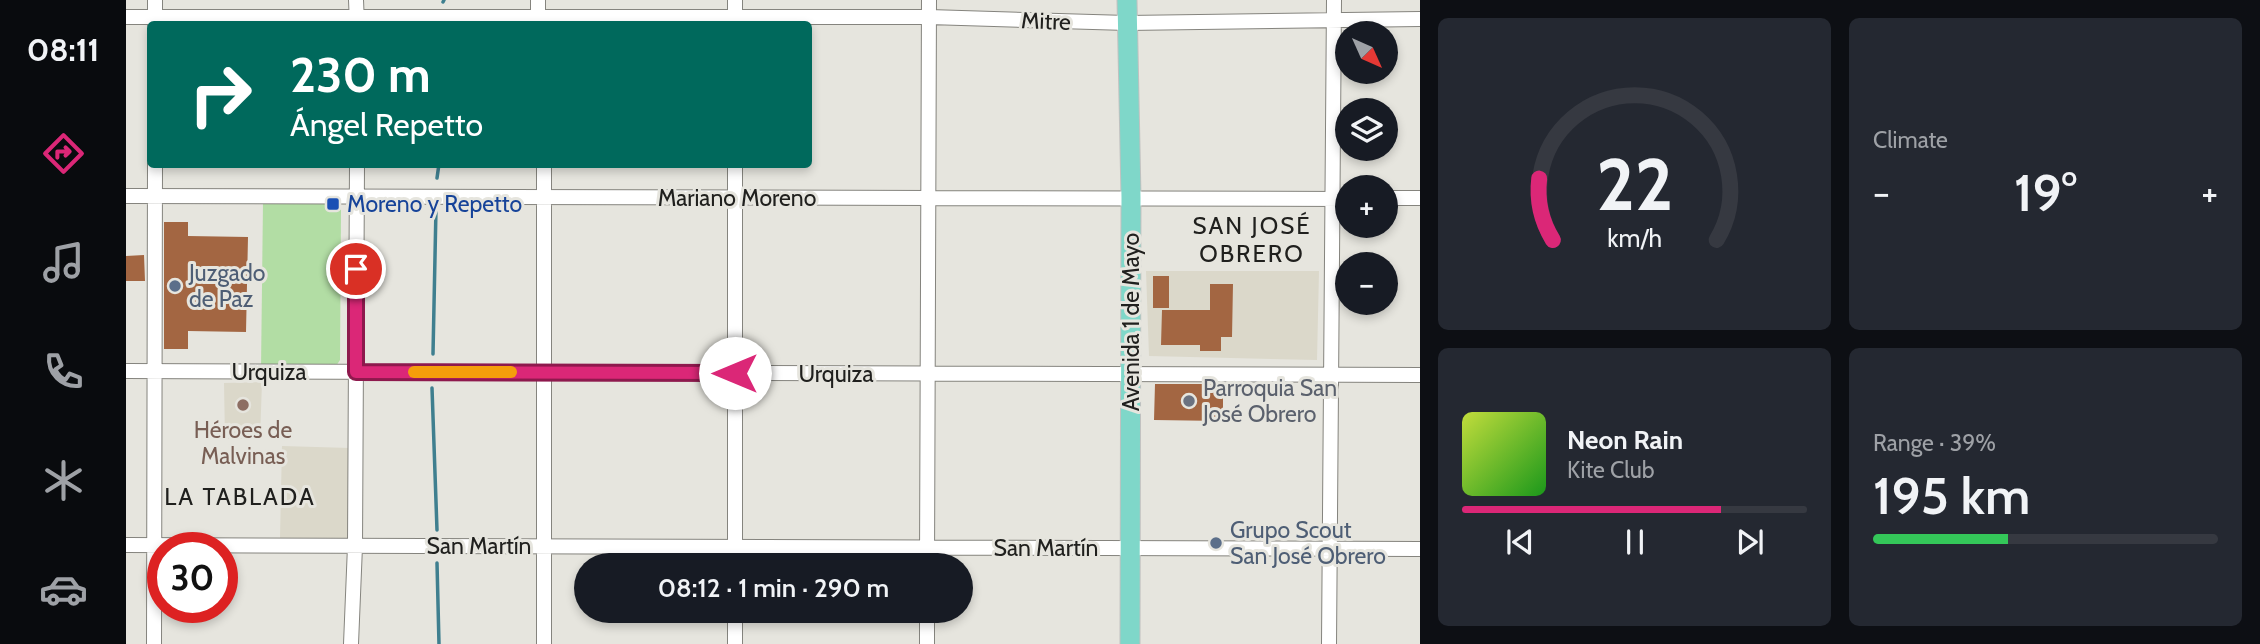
<!DOCTYPE html>
<meta charset="utf-8">
<style>
body{margin:0;font-family:Cabin,sans-serif;background:#242831;color:#f1f3f6;height:100vh;display:flex;flex-direction:column;font-size:26px;white-space:nowrap}
*{box-sizing:border-box;margin:0}
p{font-size:23px;color:#9ea1a6}
.icon{flex:none;width:38px;height:38px;fill:none;stroke:currentColor;stroke-width:2;stroke-linecap:round;stroke-linejoin:round}
.map{position:relative;flex:1;overflow:hidden}
.details{display:flex;flex-direction:column;gap:18px;padding:18px;background:#0d0f14;width:840px}
.details>*{flex:none}
.hud{position:absolute;left:21px;top:21px;width:665px;height:147px;border-radius:7px;box-shadow:0 4px 10px #0003;background:#00695c;color:#fff;overflow:hidden}
.needle{width:46px;rotate:135deg}
.fabs{position:absolute;left:1209px;top:21px;display:grid;gap:14px}
.fabs a{display:grid;place-items:center;width:63px;height:63px;border-radius:50%;background:#171b24;box-shadow:0 4px 10px #0003;font-size:35px}
.speed{position:absolute;left:21px;top:532px;display:flex;gap:14px;font-size:35px;font-weight:700;text-align:center}
.speed>*{display:grid;place-content:center;width:91px;height:91px;border-radius:50%;background:#171b24;box-shadow:0 4px 10px #0003;line-height:1}
.speed .limit{border:10px solid #d22;background:#fff;color:#111}
.pin{position:absolute;display:grid;place-items:center;width:60px;height:60px;color:#fff;margin:-30px;border:4px solid #fff;border-radius:50%;box-shadow:0 2px 7px #0007}
.me{position:absolute;width:77px;margin:-38px;rotate:270deg;stroke-linejoin:round;filter:drop-shadow(0 0 5px #0008)}
.turn{display:flex;align-items:center;gap:24px;height:147px;padding:0 28px;font-size:32px}
.turn .icon{width:91px;height:91px;stroke-width:2.5}
.turn b{display:block;font-size:49px;line-height:60px}
.big{font-size:52px;font-weight:600;line-height:1.1}
.details .widget{flex:1;display:flex;flex-direction:column;justify-content:center;gap:10px;min-width:0;padding:0 24px;border-radius:10px;background:#242831}
.details .dial{align-items:center;gap:0}
.dial svg{height:182px;overflow:visible;fill:none;stroke:#363941;stroke-width:7;stroke-linecap:round;text-anchor:middle}
.dial text{fill:#f1f3f6;stroke:none}
.song{display:flex;align-items:center;gap:21px}
.cover{width:84px;height:84px;border-radius:10px;background:linear-gradient(135deg,hsl(70 70% 55%),hsl(120 70% 35%))}
.played{height:7px;border-radius:4px;background:linear-gradient(90deg,#db2777 75%,#363941 75%)}
.keys{display:flex;justify-content:space-around;direction:ltr}
.heat{display:flex;justify-content:space-between;align-items:center;font-size:38px;direction:ltr}
.charge{height:10px;border-radius:5px;background:linear-gradient(90deg,#34c759 39%,#363941 0)}
.details .tiles{flex:1;display:grid;gap:18px;grid-template-columns:repeat(2,1fr)}
.trip{position:absolute;left:448px;top:553px;width:399px;height:70px;border-radius:35px;background:#171b24;box-shadow:0 4px 10px #0003;font-weight:600;line-height:70px;text-align:center}
main{display:flex;flex:1;min-height:0}
.dock{display:flex;flex-direction:column;width:126px;justify-content:space-around;align-items:center;background:#090b0e;color:#9ea1a6}
.dock .icon{width:49px;height:49px}
.dock .current{color:#db2777}
.dock b{font-size:32px;color:#f1f3f6}
.map>svg:first-child{display:block}
.built{fill:#dbd8ca}
.green{fill:#b2dda4}
.lines{fill:none;stroke-linecap:round;stroke-linejoin:round}
.stream{stroke:#3f7f8f;stroke-width:3.5}
.building{fill:#a36642}
.minor-casing{stroke:#85847e;stroke-width:16}
.major-casing{stroke:#c1c1c0;stroke-width:21}
.minor{stroke:#fff;stroke-width:14}
.major{stroke:#7fd7c9;stroke-width:19}
.route-casing{stroke:#8e194d;stroke-width:18}
.route{stroke:#db2777;stroke-width:12}
.slow{stroke:#f59e0b;stroke-width:12}
.transit-dot{fill:#1a4fb4;stroke:#e6e5de;stroke-width:2.5}
.service-dot{fill:#5c6f8a;stroke:#e6e5de;stroke-width:2.5}
.worship-dot{fill:#6b7280;stroke:#e6e5de;stroke-width:2.5}
.education-dot{fill:#8d6e63;stroke:#e6e5de;stroke-width:2.5}
.labels{text-anchor:middle;dominant-baseline:central;stroke-width:6;stroke-linejoin:round;paint-order:stroke}
.street-label{font-size:23px;fill:#20201e;stroke:#e6e5de}
.transit-label{font-size:23px;fill:#164399;stroke:#e6e5de;text-anchor:start}
.service-label{font-size:23px;fill:#4e5e75;stroke:#e6e5de;text-anchor:start}
.worship-label{font-size:23px;fill:#5b616d;stroke:#e6e5de;text-anchor:start}
.education-label{font-size:23px;fill:#785e54;stroke:#e6e5de}
.neighbourhood-label{font-size:24px;letter-spacing:2px;fill:#20201e;stroke:#e6e5de}
</style>
<main>
<nav class="dock">
<b>08:11</b>
<svg class="icon current" aria-label="directions" viewBox="0 0 24 24"><path d="M12 3l9 9-9 9-9-9zM9 14v-3h6M13 9l2 2-2 2"/></svg>
<svg class="icon" aria-label="music" viewBox="0 0 24 24"><path d="M9 18V5l10-2v13"/><circle cx="6" cy="18" r="3"/><circle cx="16" cy="16" r="3"/></svg>
<svg class="icon" aria-label="phone" viewBox="0 0 24 24"><path d="M5 4h4l2 5-3 2q2 4 5 5l2-3 5 2v4C11 20 4 13 5 4z"/></svg>
<svg class="icon" aria-label="climate" viewBox="0 0 24 24"><path d="M12 3v18M4 7l16 10M4 17L20 7"/></svg>
<svg class="icon" aria-label="car" viewBox="0 0 24 24"><path d="M5 17H2v-5l4-1 3-4h7l3 4 3 1v5h-3M9 17h6M6 11h13"/><circle cx="7" cy="17" r="2"/><circle cx="17" cy="17" r="2"/></svg>
</nav>
<div class="map">
<svg width="1294" height="644" viewBox="0 0 1294 644">
<rect width="100%" height="100%" fill="#e6e5de"/>
<!-- built -->
<path class="built" d="M1020,271h173l-2,89 -168,-4z
M136,382l-2,57h-35l-1,-56z
M156,446l68,2 -2,92 -68,-2z"/>
<!-- green -->
<path class="green" d="M137,202l71,1 7,7 -1,150 -4,6 -75,3z"/>
<g class="lines">
<!-- stream -->
<path class="stream" d="M317,2l1,-2
M311,178l2,-14
M307,354l3,-146
M306,388l5,142
M311,563l2,81"/>
</g>
<!-- building -->
<path class="building" d="M38,222h24v14l60,1 -2,95 -58,-1v18h-24z
M18,255l1,26h-19v-25z
M1027,276h16v32h-16z
M1084,284h23l-1,53h-11v14h-21v-6h-39l1,-35h48z
M1029,384h68v37l-69,-1z"/>
<g class="lines">
<!-- minor casing -->
<g class="minor-casing">
<path id="minor" d="M29,0v24
M230,0l1,24
M412,0v24
M609,0v24
M0,17h803l198,6 293,-4
M609,164v401
M0,196l1222,3
M1260,198h34
M0,371l1294,4
M0,545l1294,4
M801,565l2,-565
M609,611v33
M28,644l1,-480
M225,644l4,-98 2,-382
M418,644v-480
M801,644v-33
M1203,644l5,-644"/>
</g>
<!-- major casing -->
<g class="major-casing">
<path id="major" d="M1001,0l4,197 -1,447"/>
</g>
<!-- minor -->
<use href="#minor" class="minor"/>
<!-- major -->
<use href="#major" class="major"/>
</g>
<g class="lines">
<!-- route casing -->
<g class="route-casing">
<path id="route" d="M230,269v103l379,1"/>
</g>
<!-- route -->
<use href="#route" class="route"/>
<!-- slow -->
<path class="slow" d="M288,372h97"/>
</g>
<!-- markers -->
<rect class="transit-dot" x="200" y="197" width="14" height="14" rx="3.5"/>
<g class="service-dot">
<circle cx="49" cy="286" r="7"/>
<circle cx="1090" cy="543" r="7"/>
</g>
<circle class="worship-dot" cx="1063" cy="401" r="7"/>
<circle class="education-dot" cx="117" cy="405" r="7"/>
<g class="labels">
<!-- street labels -->
<g class="street-label">
<text transform="translate(920 21) rotate(2)">Mitre</text>
<text x="611" y="198">Mariano Moreno</text>
<text transform="translate(1005 322) rotate(-90)">Avenida 1 de Mayo</text>
<text x="143" y="372">Urquiza</text>
<text x="710" y="374">Urquiza</text>
<text x="353" y="546">San Martín</text>
<text x="920" y="548">San Martín</text>
</g>
<!-- transit labels -->
<g class="transit-label">
<text x="221" y="204">Moreno y Repetto</text>
</g>
<!-- service labels -->
<g class="service-label">
<text x="63" y="273">Juzgado<tspan x="63" dy="26">de Paz</tspan></text>
<text x="1104" y="530">Grupo Scout<tspan x="1104" dy="26">San José Obrero</tspan></text>
</g>
<!-- worship labels -->
<g class="worship-label">
<text x="1077" y="388">Parroquia San<tspan x="1077" dy="26">José Obrero</tspan></text>
</g>
<!-- education labels -->
<g class="education-label">
<text x="117" y="430">Héroes de<tspan x="117" dy="26">Malvinas</tspan></text>
</g>
<!-- neighbourhood labels -->
<g class="neighbourhood-label">
<text x="1126" y="225">SAN JOSÉ<tspan x="1126" dy="28">OBRERO</tspan></text>
<text x="114" y="496">LA TABLADA</text>
</g>
</g>
</svg>
<div class="fabs">
<a><svg class="needle" viewBox="-14 -14 28 28"><path d="M0-13l5 13h-10z" fill="#e53935"/><path d="M0 13l5-13h-10z" fill="#9ea1a6"/></svg></a>
<a><svg class="icon" aria-label="layers" viewBox="0 0 24 24"><path d="M12 4l9 5-9 5-9-5zM3 14l9 5 9-5"/></svg></a>
<a>+</a>
<a>−</a>
</div>
<div class="speed"><div class="limit">30</div></div>
<div class="pin" style="left:230px;top:269px;background:#d93025"><svg class="icon" aria-label="arrive" viewBox="0 0 24 24"><path d="M6 21V4h12l-3 4 3 4H6"/></svg></div>
<svg class="me" style="left:609px;top:373px" viewBox="-20 -20 40 40"><circle r="19" fill="#fff"/><path d="M0-13L10 11 0 6-10 11z" fill="#db2777"/></svg>
<div class="trip">08:12 · 1 min · 290 m</div>
<div class="hud">
<div class="turn"><svg class="icon" aria-label="right" viewBox="0 0 24 24"><path d="M7 20v-9h11M14 6l5 5-5 5"/></svg><div><b>230 m</b>Ángel Repetto</div></div>
</div>
</div>
<section class="details">
<div class="tiles">
<div class="widget dial"><svg viewBox="0 0 100 80">
<path d="M14 69A42 42 0 1 1 86 69"/>
<path d="M14 69A42 42 0 0 1 8 42" stroke="#db2777"/>
<text x="50" y="56" font-size="32" font-weight="700">22</text>
<text x="50" y="72" font-size="11">km/h</text>
</svg></div>
<div class="widget"><p>Climate</p>
<div class="heat"><a>−</a><b class="big">19°</b><a>+</a></div>
</div>
<div class="widget">
<div class="song"><i class="cover"></i><div><b>Neon Rain</b><p>Kite Club</p></div></div>
<div class="played"></div>
<div class="keys"><svg class="icon" aria-label="previous" viewBox="0 0 24 24"><path d="M18 5L8 12l10 7zM5 5v14"/></svg><svg class="icon" aria-label="pause" viewBox="0 0 24 24"><path d="M8 5v14M16 5v14"/></svg><svg class="icon" aria-label="next" viewBox="0 0 24 24"><path d="M6 5l10 7-10 7zM19 5v14"/></svg></div>
</div>
<div class="widget"><p>Range · 39%</p><b class="big">195 km</b><div class="charge"></div></div>
</div>
</section>
</main>
